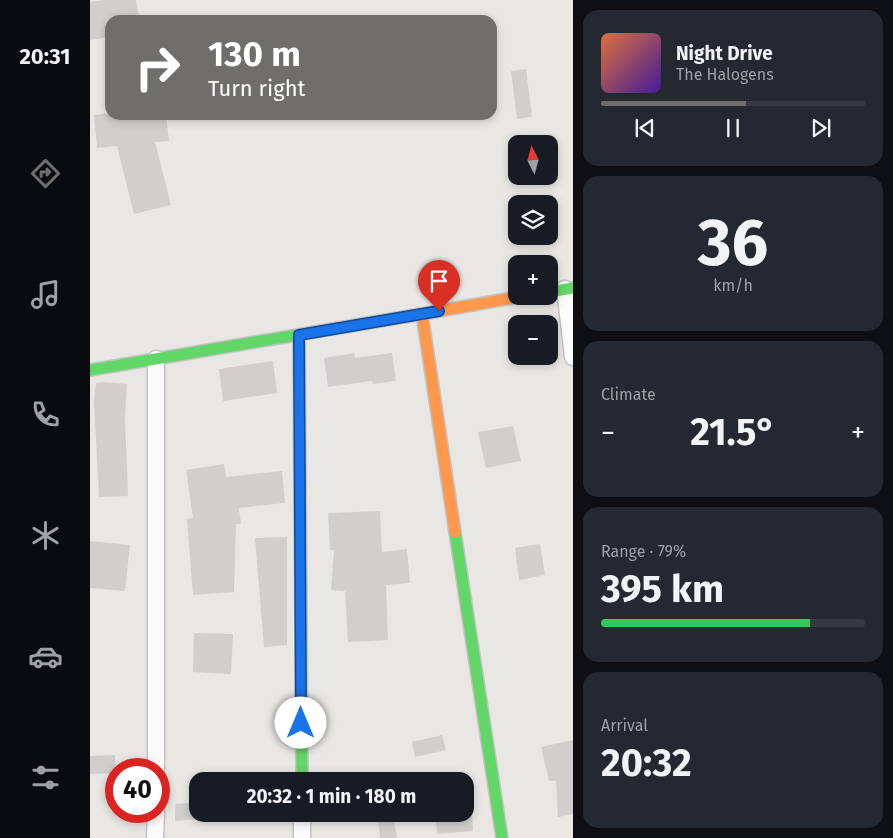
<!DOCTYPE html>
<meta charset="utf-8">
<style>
body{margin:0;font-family:"Fira Sans",sans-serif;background:#242831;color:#f1f3f6;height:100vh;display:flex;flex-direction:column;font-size:19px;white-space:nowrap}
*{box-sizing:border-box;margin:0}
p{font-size:16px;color:#9ea1a6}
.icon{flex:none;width:28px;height:28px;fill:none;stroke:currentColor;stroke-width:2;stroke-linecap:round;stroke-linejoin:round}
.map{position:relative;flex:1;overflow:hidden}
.panel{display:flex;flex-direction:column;gap:10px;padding:10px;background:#0d0f14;width:320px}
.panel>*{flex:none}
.banner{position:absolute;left:15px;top:15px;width:392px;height:105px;border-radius:15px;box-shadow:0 2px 8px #0003;background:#6f6e6d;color:#fff;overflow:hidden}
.needle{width:32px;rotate:354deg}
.buttons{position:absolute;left:418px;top:135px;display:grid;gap:10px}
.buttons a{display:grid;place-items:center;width:50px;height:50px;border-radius:10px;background:#171b24;box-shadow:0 2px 8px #0003;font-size:25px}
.speed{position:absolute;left:15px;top:758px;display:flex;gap:10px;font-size:25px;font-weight:700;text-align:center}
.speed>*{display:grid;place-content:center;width:65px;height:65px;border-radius:50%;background:#171b24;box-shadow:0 2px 8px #0003;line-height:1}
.speed .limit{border:8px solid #d22;background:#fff;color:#111}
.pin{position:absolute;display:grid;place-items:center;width:42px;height:42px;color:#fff;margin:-51px -21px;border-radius:50% 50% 50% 0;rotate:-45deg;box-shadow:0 0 5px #0007}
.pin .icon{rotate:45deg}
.me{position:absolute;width:55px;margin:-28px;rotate:0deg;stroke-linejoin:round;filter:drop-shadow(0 0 4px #0008)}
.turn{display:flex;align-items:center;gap:18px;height:105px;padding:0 20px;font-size:22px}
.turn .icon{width:65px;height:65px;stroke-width:2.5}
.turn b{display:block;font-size:35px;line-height:42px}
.big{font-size:38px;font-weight:700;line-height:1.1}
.panel .card{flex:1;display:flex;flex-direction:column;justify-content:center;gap:8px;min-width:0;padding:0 18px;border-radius:15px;background:#242831}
.panel .dial{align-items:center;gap:0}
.dial b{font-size:65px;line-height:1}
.song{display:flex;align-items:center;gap:15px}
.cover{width:60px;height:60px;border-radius:8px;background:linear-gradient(135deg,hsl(20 70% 55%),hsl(260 70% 35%))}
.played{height:5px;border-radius:2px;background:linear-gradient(90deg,#6f6e6d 55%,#363941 55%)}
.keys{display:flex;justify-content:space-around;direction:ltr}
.heat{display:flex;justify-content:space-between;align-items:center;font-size:28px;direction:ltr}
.charge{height:8px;border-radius:4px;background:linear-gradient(90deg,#34c759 79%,#363941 0)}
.trip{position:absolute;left:99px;top:772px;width:285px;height:50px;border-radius:15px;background:#171b24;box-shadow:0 2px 8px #0003;font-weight:700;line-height:50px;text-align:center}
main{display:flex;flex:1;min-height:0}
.dock{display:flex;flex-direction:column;width:90px;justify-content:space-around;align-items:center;background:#090b0e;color:#9ea1a6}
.dock .icon{width:35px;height:35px}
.dock .active{color:#6f6e6d}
.dock b{font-size:22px;color:#f1f3f6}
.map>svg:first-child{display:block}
.building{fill:#d1cfcd}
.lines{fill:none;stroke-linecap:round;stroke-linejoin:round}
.street-casing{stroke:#c4c3c4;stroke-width:19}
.fast-casing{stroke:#c4c3c4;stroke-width:14}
.slow-casing{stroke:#c4c3c4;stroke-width:14}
.street{stroke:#fcfbfb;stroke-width:16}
.fast{stroke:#63d668;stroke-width:11}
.slow{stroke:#ff974d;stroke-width:11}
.route-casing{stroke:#114b97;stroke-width:12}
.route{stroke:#1a73e8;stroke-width:9}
</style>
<main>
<nav class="dock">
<b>20:31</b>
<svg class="icon active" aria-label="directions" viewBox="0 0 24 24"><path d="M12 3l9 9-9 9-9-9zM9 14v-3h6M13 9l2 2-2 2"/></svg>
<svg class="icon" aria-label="music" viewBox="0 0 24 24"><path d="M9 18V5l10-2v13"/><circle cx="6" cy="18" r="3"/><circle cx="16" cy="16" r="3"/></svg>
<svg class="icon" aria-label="phone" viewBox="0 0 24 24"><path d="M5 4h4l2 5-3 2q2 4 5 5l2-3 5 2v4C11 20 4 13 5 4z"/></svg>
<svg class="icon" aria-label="climate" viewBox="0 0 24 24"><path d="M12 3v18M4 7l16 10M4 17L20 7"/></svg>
<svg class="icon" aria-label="car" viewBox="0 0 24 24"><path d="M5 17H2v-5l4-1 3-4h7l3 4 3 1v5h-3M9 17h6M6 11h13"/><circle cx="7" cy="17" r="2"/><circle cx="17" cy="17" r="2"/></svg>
<svg class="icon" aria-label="filters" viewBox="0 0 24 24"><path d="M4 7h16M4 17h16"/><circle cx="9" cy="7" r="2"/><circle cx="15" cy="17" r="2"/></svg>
</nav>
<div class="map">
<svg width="483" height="838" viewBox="0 0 483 838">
<rect width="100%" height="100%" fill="#e9e7e4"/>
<!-- building -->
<path class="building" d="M14,0h32l3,20h-29v17l-20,3v-38z
M436,69l6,48 -15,2 -6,-48z
M20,113l56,2 3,26 -14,1 16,63 -37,9 -17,-68 -20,2 -3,-33z
M264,353l1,5 37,-5 4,28 -23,3 -1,-3 -44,6 -4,-29z
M183,361l4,32 -54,8 -4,-32z
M12,382l25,2 -2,33 3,79 -29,1 -5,-94 2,-20z
M423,426l8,35 -35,7 -8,-36z
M134,464l2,13 56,-6 3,32 -46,5 2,16h-5l-2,68 -41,3 -6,-76 6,-1 -7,-48z
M290,511l2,41 25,-3 3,34 -24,2 2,55 -40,2 -3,-51 -14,-1 3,-40h-4l-2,-37z
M197,537v108l-23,2 -9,-109z
M0,541l40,4 -5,46 -35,-3z
M450,544l5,31 -26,5 -4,-32z
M104,633l39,1 -2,40 -38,-2z
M352,735l4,15 -31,7 -3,-15z
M483,740v74l-15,3 -2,-36h-7l-8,-34z
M25,755l1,18 -26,1v-18z
M108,802v17l-23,2v-17z
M345,814h37l1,17 -36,3z
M304,819l3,19h-17l-2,-17z"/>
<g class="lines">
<!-- street casing -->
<g class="street-casing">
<path id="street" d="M475,289l8,68
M66,769v-410
M212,814v24
M65,838l1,-27"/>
</g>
<!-- fast casing -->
<g class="fast-casing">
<path id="fast" d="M459,292l24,-4
M209,335l3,446
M0,370l349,-59
M365,532l47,306"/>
</g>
<!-- slow casing -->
<g class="slow-casing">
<path id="slow" d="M349,311l85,-15
M332,314l33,218"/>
</g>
<!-- street -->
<use href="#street" class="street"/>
<!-- fast -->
<use href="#fast" class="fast"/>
<!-- slow -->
<use href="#slow" class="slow"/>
</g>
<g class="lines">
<!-- route casing -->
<g class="route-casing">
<path id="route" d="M211,723l-2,-388 140,-24"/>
</g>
<!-- route -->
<use href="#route" class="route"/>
</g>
</svg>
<div class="buttons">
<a><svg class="needle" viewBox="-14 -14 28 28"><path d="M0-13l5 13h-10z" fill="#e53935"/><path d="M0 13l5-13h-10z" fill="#9ea1a6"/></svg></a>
<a><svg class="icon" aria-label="layers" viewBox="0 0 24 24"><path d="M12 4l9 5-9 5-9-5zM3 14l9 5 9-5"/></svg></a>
<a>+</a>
<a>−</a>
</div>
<div class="speed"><div class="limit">40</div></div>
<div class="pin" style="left:349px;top:311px;background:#d93025"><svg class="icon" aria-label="arrive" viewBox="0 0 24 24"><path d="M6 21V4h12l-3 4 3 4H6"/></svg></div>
<svg class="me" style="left:211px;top:723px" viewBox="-20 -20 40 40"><circle r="19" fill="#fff"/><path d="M0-13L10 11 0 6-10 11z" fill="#1a73e8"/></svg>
<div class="trip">20:32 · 1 min · 180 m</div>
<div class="banner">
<div class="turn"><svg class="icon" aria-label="right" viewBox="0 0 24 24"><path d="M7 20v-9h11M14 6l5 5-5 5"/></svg><div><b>130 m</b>Turn right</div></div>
</div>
</div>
<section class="panel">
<div class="card">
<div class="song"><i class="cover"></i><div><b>Night Drive</b><p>The Halogens</p></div></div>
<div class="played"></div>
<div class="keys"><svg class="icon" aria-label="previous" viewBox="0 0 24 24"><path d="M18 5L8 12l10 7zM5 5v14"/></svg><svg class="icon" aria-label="pause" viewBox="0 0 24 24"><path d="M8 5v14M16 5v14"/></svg><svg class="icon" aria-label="next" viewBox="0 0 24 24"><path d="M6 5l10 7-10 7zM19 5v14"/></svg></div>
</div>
<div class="card dial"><b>36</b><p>km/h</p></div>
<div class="card"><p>Climate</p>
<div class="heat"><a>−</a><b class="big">21.5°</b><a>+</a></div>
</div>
<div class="card"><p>Range · 79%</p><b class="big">395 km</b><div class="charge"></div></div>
<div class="card"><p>Arrival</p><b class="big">20:32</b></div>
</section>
</main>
